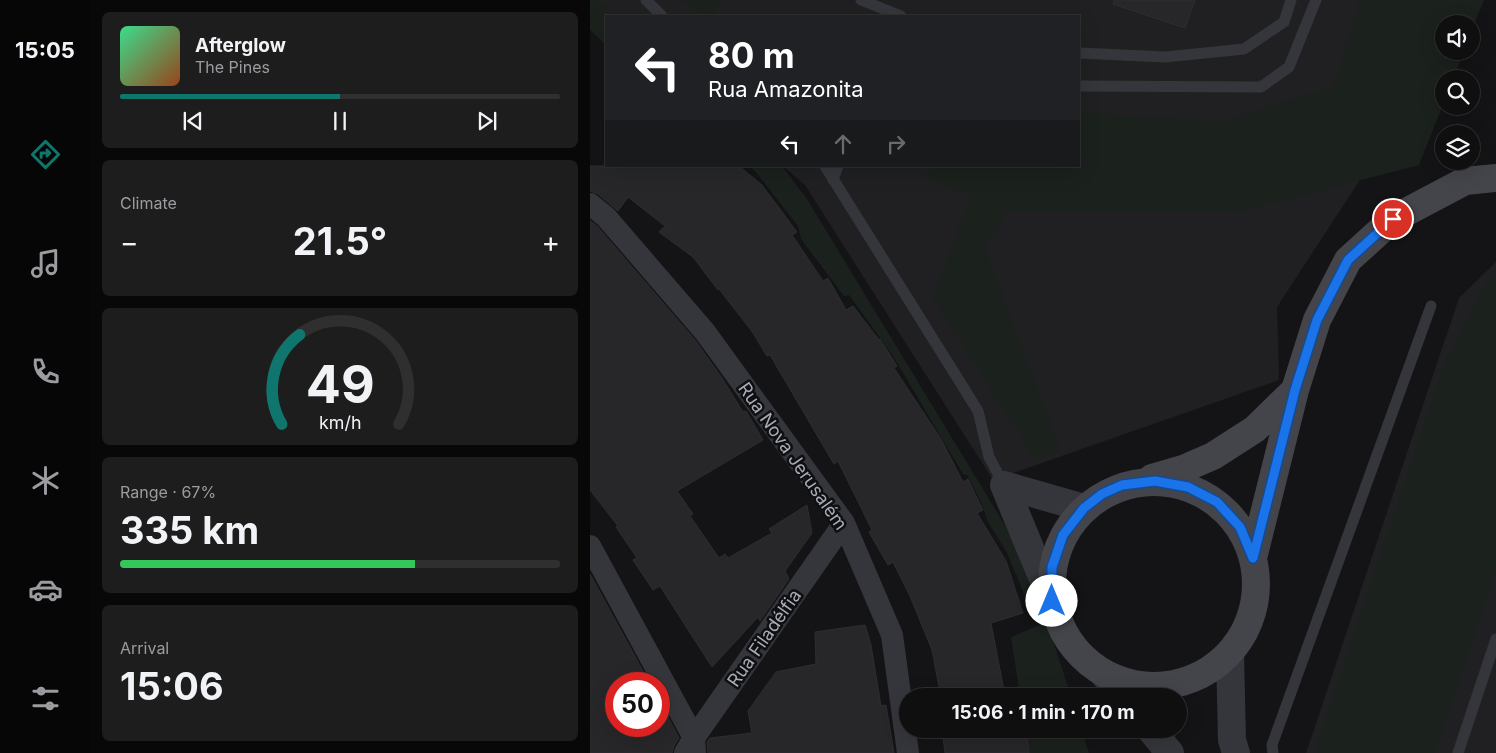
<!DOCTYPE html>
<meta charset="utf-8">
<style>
body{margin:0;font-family:Inter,sans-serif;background:#1d1d1e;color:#f1f3f6;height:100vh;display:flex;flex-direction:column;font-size:19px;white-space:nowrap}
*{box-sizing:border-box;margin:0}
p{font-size:16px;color:#9b9c9f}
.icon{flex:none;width:28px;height:28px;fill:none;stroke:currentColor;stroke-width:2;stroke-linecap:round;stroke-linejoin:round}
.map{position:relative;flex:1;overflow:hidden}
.panel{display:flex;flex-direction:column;gap:12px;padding:12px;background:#080809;width:500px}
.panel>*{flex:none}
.hud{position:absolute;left:15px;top:15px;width:475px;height:152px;border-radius:0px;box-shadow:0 5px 20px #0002,0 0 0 1px #2f2f30;background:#202124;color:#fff;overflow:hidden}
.buttons{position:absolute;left:845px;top:15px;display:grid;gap:10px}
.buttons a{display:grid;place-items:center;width:45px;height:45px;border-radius:50%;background:#0f0f10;box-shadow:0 5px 20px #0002,0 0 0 1px #2f2f30;font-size:25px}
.speed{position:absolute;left:15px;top:672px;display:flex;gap:10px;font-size:25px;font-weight:700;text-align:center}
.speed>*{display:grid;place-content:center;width:65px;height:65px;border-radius:50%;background:#0f0f10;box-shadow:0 5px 20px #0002,0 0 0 1px #2f2f30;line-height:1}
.speed .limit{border:8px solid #d22;background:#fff;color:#111}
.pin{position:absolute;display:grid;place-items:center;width:42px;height:42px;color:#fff;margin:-21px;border:2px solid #fff;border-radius:50%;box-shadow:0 1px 5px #0007}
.me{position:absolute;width:55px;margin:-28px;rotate:0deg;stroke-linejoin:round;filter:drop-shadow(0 0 4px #0008)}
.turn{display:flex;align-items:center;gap:18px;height:105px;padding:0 20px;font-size:22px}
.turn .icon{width:65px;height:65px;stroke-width:2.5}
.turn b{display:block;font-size:35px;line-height:42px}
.lanes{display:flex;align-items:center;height:48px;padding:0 20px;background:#0003;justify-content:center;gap:25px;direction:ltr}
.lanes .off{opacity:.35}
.big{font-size:38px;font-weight:700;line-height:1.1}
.panel .widget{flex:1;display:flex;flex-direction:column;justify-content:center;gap:8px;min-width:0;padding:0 18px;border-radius:8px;background:#1d1d1e}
.panel .dial{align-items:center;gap:0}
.dial svg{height:130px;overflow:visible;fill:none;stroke:#2f2f30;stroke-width:7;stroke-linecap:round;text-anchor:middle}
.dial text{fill:#f1f3f6;stroke:none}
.song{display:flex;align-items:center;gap:15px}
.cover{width:60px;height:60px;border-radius:8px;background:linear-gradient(135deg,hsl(150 70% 55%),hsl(20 70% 35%))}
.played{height:5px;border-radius:2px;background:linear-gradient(90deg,#0f766e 50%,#2f2f30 50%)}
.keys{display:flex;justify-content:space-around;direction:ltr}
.heat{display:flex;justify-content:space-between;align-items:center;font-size:28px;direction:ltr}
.charge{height:8px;border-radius:4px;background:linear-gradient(90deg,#34c759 67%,#2f2f30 0)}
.trip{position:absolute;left:309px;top:688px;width:288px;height:50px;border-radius:25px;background:#0f0f10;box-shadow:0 5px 20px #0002,0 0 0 1px #2f2f30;font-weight:700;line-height:50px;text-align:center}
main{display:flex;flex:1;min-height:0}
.menu{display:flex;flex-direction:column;width:90px;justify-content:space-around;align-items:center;background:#060606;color:#9b9c9f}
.menu .icon{width:35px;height:35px}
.menu .active{color:#0f766e}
.menu b{font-size:22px;color:#f1f3f6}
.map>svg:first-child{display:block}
.built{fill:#202023}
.green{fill:#1b211c}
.building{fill:#27272a;stroke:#2e2e32}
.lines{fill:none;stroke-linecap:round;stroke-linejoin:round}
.service{stroke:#35363b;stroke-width:11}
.minor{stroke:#35363b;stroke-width:22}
.tertiary{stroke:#35363b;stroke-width:28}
.secondary{stroke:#44454b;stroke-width:28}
.route-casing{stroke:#114b97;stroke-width:12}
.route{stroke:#1a73e8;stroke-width:9}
.labels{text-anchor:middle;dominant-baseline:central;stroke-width:5;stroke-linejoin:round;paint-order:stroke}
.street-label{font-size:18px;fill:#a6abb6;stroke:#0f0f11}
</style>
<main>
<nav class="menu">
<b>15:05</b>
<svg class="icon active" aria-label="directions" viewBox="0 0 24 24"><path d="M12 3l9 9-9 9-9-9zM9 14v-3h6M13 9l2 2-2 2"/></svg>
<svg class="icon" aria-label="music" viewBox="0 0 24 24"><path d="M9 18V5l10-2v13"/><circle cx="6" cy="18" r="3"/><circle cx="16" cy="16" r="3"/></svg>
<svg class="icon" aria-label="phone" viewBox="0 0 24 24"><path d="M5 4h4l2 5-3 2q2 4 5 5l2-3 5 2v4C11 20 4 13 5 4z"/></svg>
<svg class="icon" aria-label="climate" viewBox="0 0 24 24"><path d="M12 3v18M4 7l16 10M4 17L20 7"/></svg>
<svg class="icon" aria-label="car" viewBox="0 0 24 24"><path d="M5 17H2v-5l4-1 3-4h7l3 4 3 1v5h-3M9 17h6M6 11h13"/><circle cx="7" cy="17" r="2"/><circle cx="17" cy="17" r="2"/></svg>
<svg class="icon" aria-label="filters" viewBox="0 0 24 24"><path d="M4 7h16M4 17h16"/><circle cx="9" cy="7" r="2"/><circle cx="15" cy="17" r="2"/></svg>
</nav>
<section class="panel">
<div class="widget">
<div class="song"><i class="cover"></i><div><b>Afterglow</b><p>The Pines</p></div></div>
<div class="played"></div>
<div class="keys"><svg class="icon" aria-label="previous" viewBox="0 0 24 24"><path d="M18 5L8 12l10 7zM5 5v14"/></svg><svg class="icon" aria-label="pause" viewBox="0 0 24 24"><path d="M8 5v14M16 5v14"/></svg><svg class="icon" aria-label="next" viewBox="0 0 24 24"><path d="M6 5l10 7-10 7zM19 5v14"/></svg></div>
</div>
<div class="widget"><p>Climate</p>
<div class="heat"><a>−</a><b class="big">21.5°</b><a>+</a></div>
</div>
<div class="widget dial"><svg viewBox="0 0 100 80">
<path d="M14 69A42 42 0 1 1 86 69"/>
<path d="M14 69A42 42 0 0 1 25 14" stroke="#0f766e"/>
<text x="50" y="56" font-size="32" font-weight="700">49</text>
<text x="50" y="72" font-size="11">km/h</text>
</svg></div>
<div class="widget"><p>Range · 67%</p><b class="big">335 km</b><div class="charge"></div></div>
<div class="widget"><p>Arrival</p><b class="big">15:06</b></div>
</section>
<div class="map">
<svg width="906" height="753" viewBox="0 0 906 753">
<rect width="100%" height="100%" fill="#141416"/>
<!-- built -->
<path class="built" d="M0,0h888l-34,24v27l-167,256 2,73 -286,100 -188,-295 -22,-19h296v-150h-473z
M906,262v491h-190l153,-455z"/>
<!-- green -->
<path class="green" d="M0,0h8l19,16h-11v29l-16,-15z
M90,0h40l-7,16h-10z
M770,0h124l-13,32v-8h-27v27h20l-11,28h-9v23l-25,63 -179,47h-234l-21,38 76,201 -26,8 -102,-161 38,-103 -47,-18 10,-11h145v-53l145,8 110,-35z
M159,166h33l25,33 196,323 71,126 -13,-5 -15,-28 -13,1 -26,-63 -19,-31 -7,-20 -14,-27 -4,-1 -70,-118 -44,-61 -5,1 -43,-57 -3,-13 -42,-54z
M906,275v295l-61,183h-118l-1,-5 129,-386 40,-79z
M457,622l24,74h-51l-9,-59z
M435,729h56l8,24h-60z"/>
<!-- building -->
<path class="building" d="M524,0h81l-10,28 -72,-24z
M0,166h149l23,19 35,47 -5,3 31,46 5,-3 18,32 7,-4 26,34 1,-1 17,27 -3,2 47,71 22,43 5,-3 15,31 -6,3 29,48 17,52 -32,10 14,73h-67v-3l2,-1 -8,-42 -22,-54 -17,-34 -5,3 -19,-33 3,-2 -34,-69 -4,3 -64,-109 -3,1 -16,-26 -32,-41 -1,1 -25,-33 -34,-25 6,-6 -37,-29 -10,14 -20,-17 -8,-3z
M0,221l7,5 98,114 27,38 21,34 3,-1 17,29 -86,51 16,23 -3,2 29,42 6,-4 3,4 44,-25 -3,-4 38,-24 5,28 -27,38 4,8 -29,42 -2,-4 -46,50 -52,-81 -7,4 -20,-30 4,-2 -21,-31 2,-1 -28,-36z
M0,574l60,110h-34v42h43v-26l20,38 -5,8 -2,7h-82z
M275,625l6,20 10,61 5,-1 8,48h-186l-1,-11 3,-4 42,-5 -4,-22 28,-39 40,-8 -1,-32z
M352,729h84l3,24h-84z"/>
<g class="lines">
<!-- service -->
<path class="service" d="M56,0l16,16
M271,0l40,16
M489,53l86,4 79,-8 40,-27 7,-22
M489,86l182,1 28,-20 27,-67
M235,166l153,245 11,46 15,28
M243,180l5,-14
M683,753l-1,-8 159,-439
M868,753l38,-114"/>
<!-- minor -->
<path class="minor" d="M0,204l16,13 99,115 139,191 48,112 16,118
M0,546l104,192 1,14
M95,753l9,-15 150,-215"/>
<!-- tertiary -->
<path class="tertiary" d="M414,485l48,116
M414,485l80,23
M640,654l2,86 4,13
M513,673l19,23
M560,729l20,24"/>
<!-- secondary -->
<path class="secondary" d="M562,478l31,-9 30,-13 42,-27 40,-39
M462 584a102 102 0 1 1 204 0a102 102 0 1 1-204 0Z
M663,558l42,-168 22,-70 31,-60 45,-41 72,-38 31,-3"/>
</g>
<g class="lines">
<!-- route casing -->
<g class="route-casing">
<path id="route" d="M462,601v-34l11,-32 21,-27 18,-14 20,-9 33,-4 33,6 29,15 23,25 13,31 42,-168 22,-70 31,-60 45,-41"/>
</g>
<!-- route -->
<use href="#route" class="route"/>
</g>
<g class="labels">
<!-- street labels -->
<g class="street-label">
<text transform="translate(203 456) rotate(55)">Rua Nova Jerusalém</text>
<text transform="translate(174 638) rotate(-55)">Rua Filadélfia</text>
</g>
</g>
</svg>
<div class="buttons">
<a><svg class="icon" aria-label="sound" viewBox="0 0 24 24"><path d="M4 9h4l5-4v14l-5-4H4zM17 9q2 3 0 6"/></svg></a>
<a><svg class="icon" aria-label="search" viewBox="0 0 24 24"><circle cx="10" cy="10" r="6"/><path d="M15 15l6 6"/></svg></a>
<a><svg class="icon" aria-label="layers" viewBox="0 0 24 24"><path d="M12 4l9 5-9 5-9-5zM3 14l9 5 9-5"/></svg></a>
</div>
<div class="speed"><div class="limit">50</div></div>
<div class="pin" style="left:803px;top:219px;background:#d93025"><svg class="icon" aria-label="arrive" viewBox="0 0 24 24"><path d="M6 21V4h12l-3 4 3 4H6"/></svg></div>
<svg class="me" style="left:462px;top:601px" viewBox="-20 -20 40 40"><circle r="19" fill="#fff"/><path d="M0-13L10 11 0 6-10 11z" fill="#1a73e8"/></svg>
<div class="trip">15:06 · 1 min · 170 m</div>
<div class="hud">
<div class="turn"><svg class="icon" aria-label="left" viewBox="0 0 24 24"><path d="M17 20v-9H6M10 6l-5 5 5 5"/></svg><div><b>80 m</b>Rua Amazonita</div></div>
<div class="lanes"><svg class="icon" aria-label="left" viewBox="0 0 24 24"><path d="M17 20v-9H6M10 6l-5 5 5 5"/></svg><svg class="icon off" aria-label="ahead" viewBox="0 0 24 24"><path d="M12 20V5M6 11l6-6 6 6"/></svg><svg class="icon off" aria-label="right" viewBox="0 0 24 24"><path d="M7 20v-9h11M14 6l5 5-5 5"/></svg></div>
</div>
</div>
</main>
